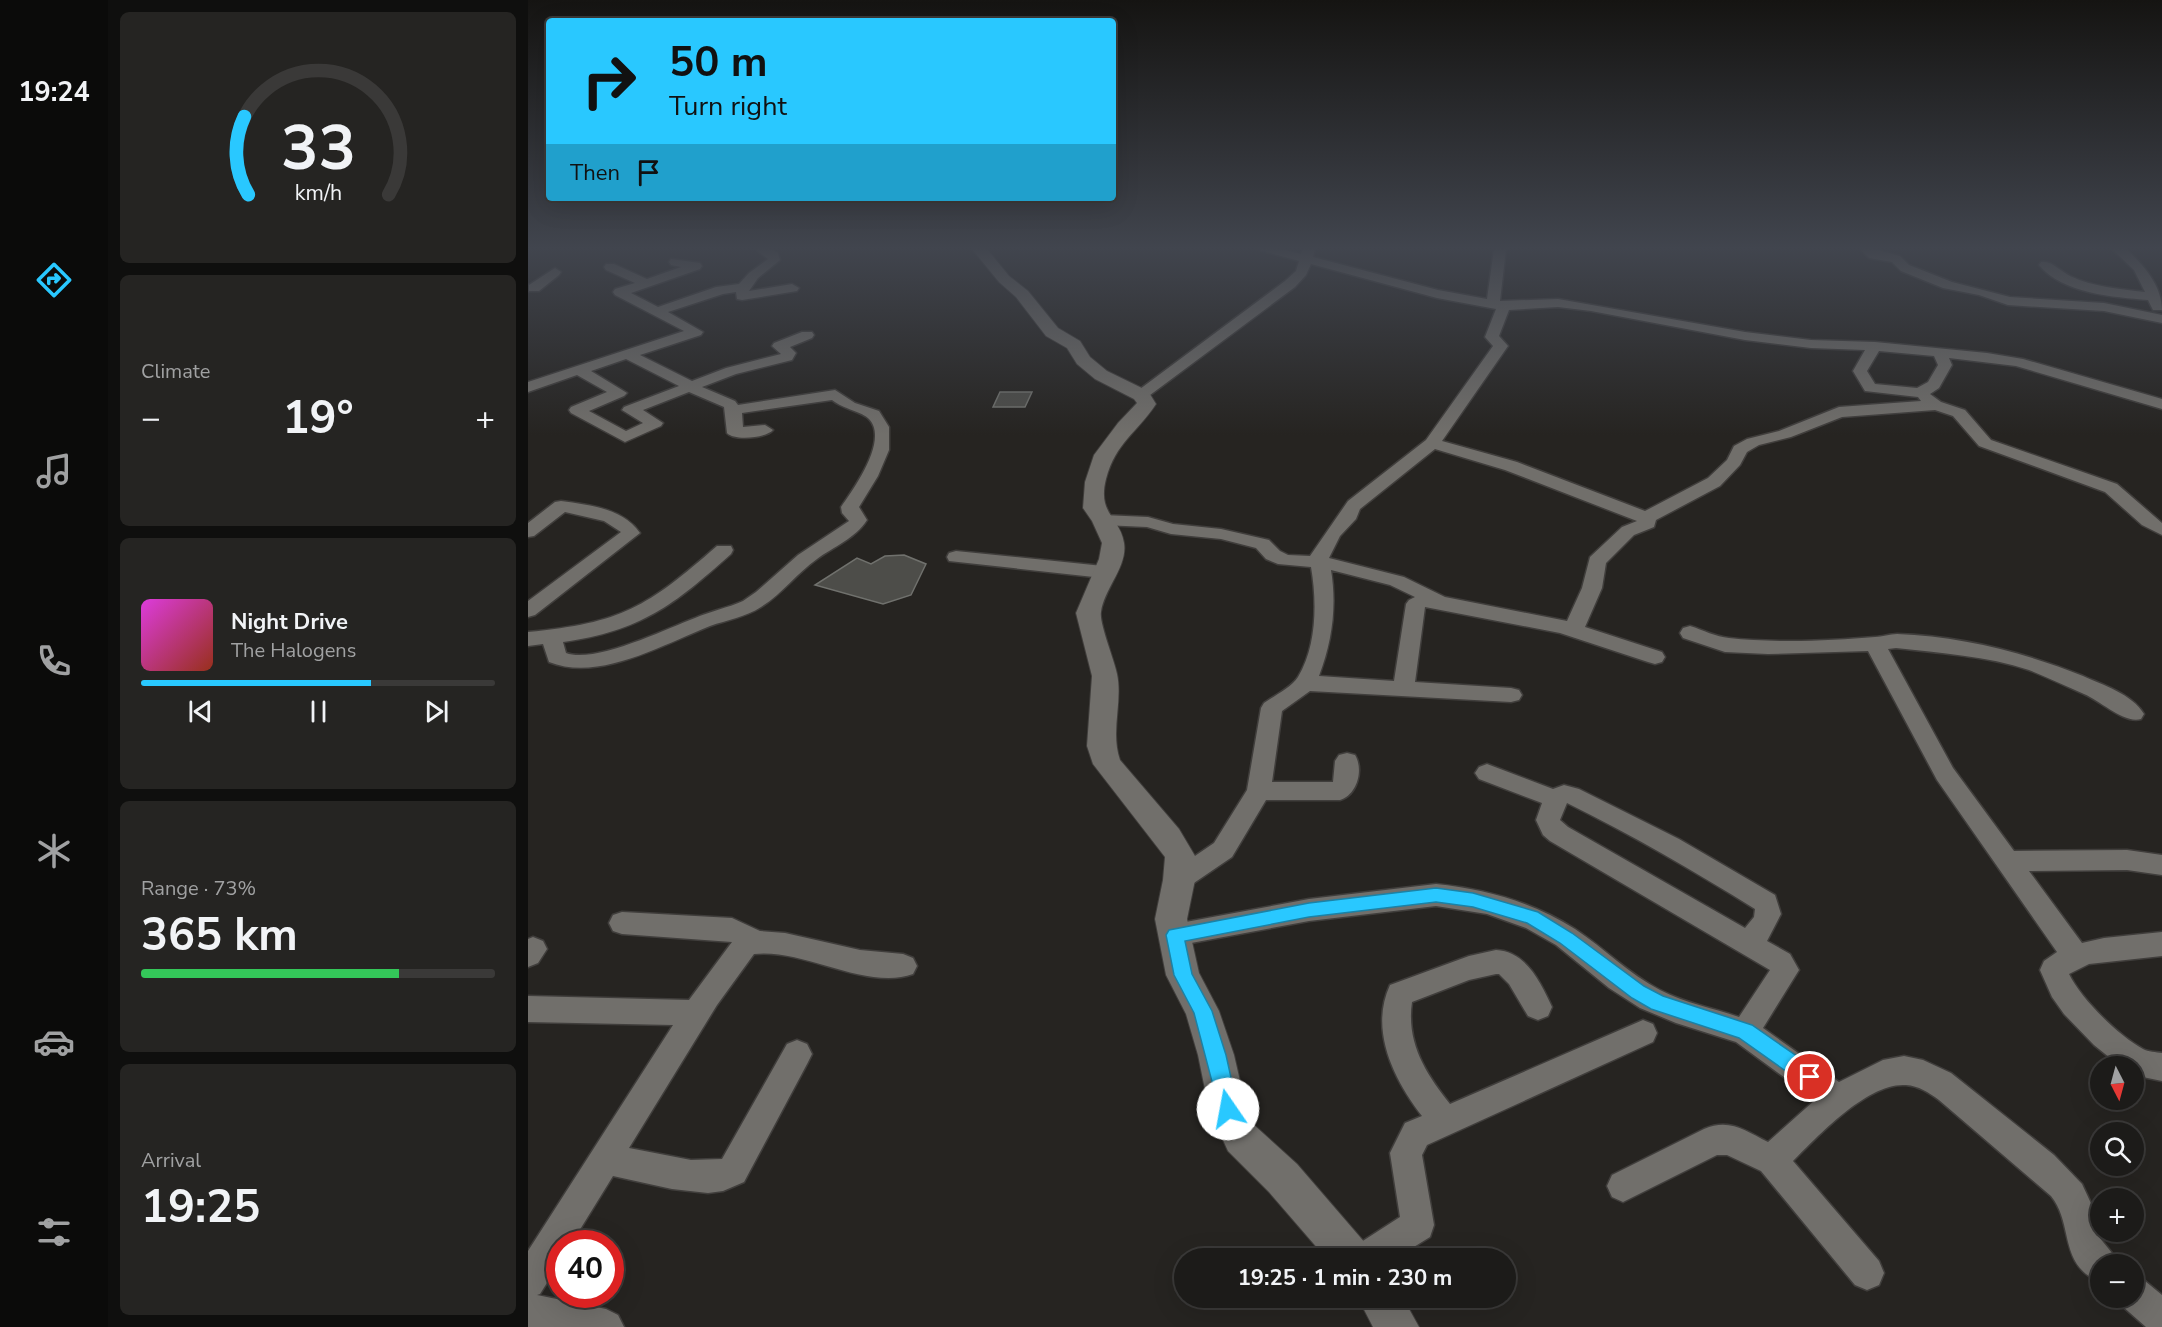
<!DOCTYPE html>
<meta charset="utf-8">
<style>
body{margin:0;font-family:"Nunito Sans",sans-serif;background:#252422;color:#f1f3f6;height:100vh;display:flex;flex-direction:column;font-size:22px;white-space:nowrap}
*{box-sizing:border-box;margin:0}
p{font-size:20px;color:#a0a1a2}
.icon{flex:none;width:33px;height:33px;fill:none;stroke:currentColor;stroke-width:2;stroke-linecap:round;stroke-linejoin:round}
.map{position:relative;flex:1;overflow:hidden}
.side{display:flex;flex-direction:column;gap:12px;padding:12px;background:#0f0f0e;width:420px}
.side>*{flex:none}
.banner{position:absolute;left:18px;top:18px;width:570px;height:183px;border-radius:6px;box-shadow:0 6px 24px #0002,0 0 0 2px #3a3938;background:#29c8ff;color:#111;overflow:hidden}
.needle{width:39px;rotate:174deg}
.tools{position:absolute;left:1562px;top:1056px;display:grid;gap:12px}
.tools a{display:grid;place-items:center;width:54px;height:54px;border-radius:50%;background:#1c1b19;box-shadow:0 6px 24px #0002,0 0 0 2px #3a3938;font-size:30px}
.speed{position:absolute;left:18px;top:1230px;display:flex;gap:12px;font-size:30px;font-weight:700;text-align:center}
.speed>*{display:grid;place-content:center;width:78px;height:78px;border-radius:50%;background:#1c1b19;box-shadow:0 6px 24px #0002,0 0 0 2px #3a3938;line-height:1}
.speed .limit{border:9px solid #d22;background:#fff;color:#111}
.pin{position:absolute;display:grid;place-items:center;width:51px;height:51px;color:#fff;margin:-26px;border:3px solid #fff;border-radius:50%;box-shadow:0 2px 6px #0007}
.me{position:absolute;width:66px;margin:-33px;rotate:348deg;stroke-linejoin:round;filter:drop-shadow(0 0 4px #0008)}
.turn{display:flex;align-items:center;gap:21px;height:126px;padding:0 24px;font-size:27px}
.turn .icon{width:78px;height:78px;stroke-width:2.5}
.turn b{display:block;font-size:42px;line-height:51px}
.then{display:flex;align-items:center;height:57px;padding:0 24px;background:#0003;gap:12px;font-size:22px}
.big{font-size:45px;font-weight:700;line-height:1.1}
.side .widget{flex:1;display:flex;flex-direction:column;justify-content:center;gap:9px;min-width:0;padding:0 21px;border-radius:9px;background:#252422}
.side .dial{align-items:center;gap:0}
.dial svg{height:156px;overflow:visible;fill:none;stroke:#3a3938;stroke-width:7;stroke-linecap:round;text-anchor:middle}
.dial text{fill:#f1f3f6;stroke:none}
.song{display:flex;align-items:center;gap:18px}
.cover{width:72px;height:72px;border-radius:9px;background:linear-gradient(135deg,hsl(300 70% 55%),hsl(10 70% 35%))}
.played{height:6px;border-radius:3px;background:linear-gradient(90deg,#29c8ff 65%,#3a3938 65%)}
.keys{display:flex;justify-content:space-around;direction:ltr}
.heat{display:flex;justify-content:space-between;align-items:center;font-size:33px;direction:ltr}
.charge{height:9px;border-radius:4px;background:linear-gradient(90deg,#34c759 73%,#3a3938 0)}
.trip{position:absolute;left:646px;top:1248px;width:342px;height:60px;border-radius:30px;background:#1c1b19;box-shadow:0 6px 24px #0002,0 0 0 2px #3a3938;font-weight:700;line-height:60px;text-align:center}
main{display:flex;flex:1;min-height:0}
.dock{display:flex;flex-direction:column;width:108px;justify-content:space-around;align-items:center;background:#0b0b0a;color:#a0a1a2}
.dock .icon{width:42px;height:42px}
.dock .active{color:#29c8ff}
.dock b{font-size:27px;color:#f1f3f6}
.map>svg:first-child{display:block}
.building{fill:#4d4d49;stroke:#70716d;stroke-width:1.5}
.lines{fill:none;stroke-linecap:round;stroke-linejoin:round}
.minor-casing{stroke:#403e3c;stroke-width:3}
.tertiary-casing{stroke:#403e3c;stroke-width:2}
.minor{fill:#716f6b;fill-rule:evenodd}
.tertiary{fill:#716f6b;fill-rule:evenodd}
.route{fill:#29c8ff;stroke:#1b82a6;stroke-width:1.5}
</style>
<main>
<nav class="dock">
<b>19:24</b>
<svg class="icon active" aria-label="directions" viewBox="0 0 24 24"><path d="M12 3l9 9-9 9-9-9zM9 14v-3h6M13 9l2 2-2 2"/></svg>
<svg class="icon" aria-label="music" viewBox="0 0 24 24"><path d="M9 18V5l10-2v13"/><circle cx="6" cy="18" r="3"/><circle cx="16" cy="16" r="3"/></svg>
<svg class="icon" aria-label="phone" viewBox="0 0 24 24"><path d="M5 4h4l2 5-3 2q2 4 5 5l2-3 5 2v4C11 20 4 13 5 4z"/></svg>
<svg class="icon" aria-label="climate" viewBox="0 0 24 24"><path d="M12 3v18M4 7l16 10M4 17L20 7"/></svg>
<svg class="icon" aria-label="car" viewBox="0 0 24 24"><path d="M5 17H2v-5l4-1 3-4h7l3 4 3 1v5h-3M9 17h6M6 11h13"/><circle cx="7" cy="17" r="2"/><circle cx="17" cy="17" r="2"/></svg>
<svg class="icon" aria-label="filters" viewBox="0 0 24 24"><path d="M4 7h16M4 17h16"/><circle cx="9" cy="7" r="2"/><circle cx="15" cy="17" r="2"/></svg>
</nav>
<section class="side">
<div class="widget dial"><svg viewBox="0 0 100 80">
<path d="M14 69A42 42 0 1 1 86 69"/>
<path d="M14 69A42 42 0 0 1 12 29" stroke="#29c8ff"/>
<text x="50" y="56" font-size="32" font-weight="700">33</text>
<text x="50" y="72" font-size="11">km/h</text>
</svg></div>
<div class="widget"><p>Climate</p>
<div class="heat"><a>−</a><b class="big">19°</b><a>+</a></div>
</div>
<div class="widget">
<div class="song"><i class="cover"></i><div><b>Night Drive</b><p>The Halogens</p></div></div>
<div class="played"></div>
<div class="keys"><svg class="icon" aria-label="previous" viewBox="0 0 24 24"><path d="M18 5L8 12l10 7zM5 5v14"/></svg><svg class="icon" aria-label="pause" viewBox="0 0 24 24"><path d="M8 5v14M16 5v14"/></svg><svg class="icon" aria-label="next" viewBox="0 0 24 24"><path d="M6 5l10 7-10 7zM19 5v14"/></svg></div>
</div>
<div class="widget"><p>Range · 73%</p><b class="big">365 km</b><div class="charge"></div></div>
<div class="widget"><p>Arrival</p><b class="big">19:25</b></div>
</section>
<div class="map">
<svg width="1634" height="1327" viewBox="0 0 1634 1327">
<rect width="100%" height="100%" fill="#262421"/>
<!-- building -->
<path class="building" d="M472,392h32l-7,15h-32z
M376,555l22,9 -15,31 -28,9 -68,-19 42,-27 14,6 14,-8z"/>
<g class="lines">
<!-- minor casing -->
<g class="minor-casing">
<path id="minor" d="M227,249h16l7,4 2,7 -22,18 -9,13 43,-7 7,4 -2,3 -55,9 -5,-1 -1,-7 -13,2 -55,18 35,20 -2,3 -61,20 52,26 34,-13 55,-14 -9,-8 2,-3 28,-11h10l2,3 -2,3 -22,9 6,6 -4,7 -56,14 -34,13 33,14 3,4 97,-15 20,13 24,8 10,16v23l-11,26 -19,31 8,13c-11,18 -34,27 -50,39 -20,14 -35,35 -56,48 -15,10 -34,13 -51,19 -48,19 -111,56 -161,36l-6,-18 -15,2v-14c94,-9 119,-25 189,-86h14l2,4 -2,4c-57,51 -90,77 -168,88l3,11c28,11 100,-24 129,-35 16,-7 32,-10 48,-17l13,-9 42,-37 51,-34 -7,-8 -1,-6c13,-19 48,-67 28,-88 -6,-7 -26,-10 -37,-19l-90,13 1,14 22,-2 8,5c-7,8 -39,11 -46,3l-3,-26 -35,-15 -46,18 20,13 -2,3 -36,16 -54,-29 -2,-3 2,-3 36,-15 -30,-17 -49,17v-10l156,-51 -69,-36 -2,-3 2,-3 20,-6 -29,-13 -2,-3 2,-3h8l33,15 34,-12 -10,-2 -2,-3 2,-3 29,4 2,3 -2,3 -69,24 27,14 58,-20 23,-3 10,-11 19,-14zM98,359l53,27 -55,21 -2,3 21,13 -17,8 -37,-20 35,-15 3,-3 -36,-22z
M728,249h24l21,5 2,-5h12l-2,8 125,33 49,9 7,-50h12l-6,52 58,-2 187,33 66,8 64,2 112,11 36,6 139,40v10l-146,-43 -67,-8 3,7 -13,23 -9,6 11,8 24,8 26,30 126,44 45,39v12l-20,-10 -37,-33 -126,-46 -26,-30 -18,-6 -93,7 -51,20 -32,8 -12,7 -7,13 -20,21 -64,34 -2,7 -20,8 -28,28 -4,25 -17,39 77,25 3,5 -3,5 -7,2 -7,-2 -88,-29 -135,-26 -10,75 96,6 8,2 3,5 -3,5 -8,2 -201,-11 -28,20 -10,71h61l2,-21 4,-6 8,-2 8,2c9,15 2,40 -15,45h-74l-34,57 -44,30 -9,3 -9,-3 -4,-7 4,-7 44,-30 33,-53 14,-82 3,-5c10,-7 28,-16 34,-26 19,-31 19,-76 13,-110l-33,-3 -12,-5 -10,-11 -35,-9 -50,-5 -24,-7 -44,-2 -6,-1 -3,-4 3,-4 6,-1 45,2 25,7 48,5 48,11 11,11 8,4 22,1 38,-55 78,-61 67,-94 -8,-9 11,-28 -59,-11 -126,-34 -5,11 -11,12 -149,111h-10l-3,-3 3,-3 149,-111 11,-10 3,-10zM1030,307l33,4 154,29 66,8 54,2 -12,21 12,20 53,6 3,4 -82,6 -60,24 -32,8 -13,7 -7,14 -19,18 -63,33 -128,-49 -75,-21 66,-95 -9,-10 10,-26zM1351,351l55,5 4,9 -10,17 -11,6 -42,-4 -8,-13zM907,449l70,21 132,51 -15,6 -32,30 -8,31 -15,33 -122,-24 -41,-20 -75,-19 11,-22 16,-17 4,-10zM803,570l59,15 25,12 -6,3 -3,4 -12,77 -75,-5c13,-34 18,-69 12,-106z
M1332,249h14l26,7 9,9 43,17 58,15 94,6 58,12v8l-58,-12 -96,-6 -29,-10 -36,-7 -42,-17 -9,-9 -23,-4z
M1584,249h14c18,16 36,37 36,61h-9l-5,-10c-34,-3 -85,-6 -109,-35l2,-3c10,-2 19,9 29,14 23,11 50,13 75,16l-11,-22z
M27,268l6,4 -2,3 -20,16h-10v-6z
M33,501c28,4 62,7 79,32l-105,82 -7,2v-16l93,-69 -17,-11 -39,-9 -31,24 -6,1v-14l27,-21z
M428,551l147,15 7,2 3,4 -3,4 -7,2 -154,-17 -2,-4 2,-4z
M1162,626c13,4 26,11 39,12 43,5 102,3 146,-1 7,0 15,-3 22,-3 63,2 129,19 186,42 20,9 49,18 61,38l-3,5c-17,5 -40,-18 -57,-25 -18,-8 -37,-17 -55,-24 -42,-14 -89,-17 -133,-22l-8,1 65,119 61,83 113,-1 35,5v20l-35,-5 -98,1 53,72 22,-5 58,-6v24l-73,8 -20,10c12,25 50,62 74,75 5,3 13,3 19,4v28l-29,-6v-9h-13l-26,-21 -30,-31 -12,-17 -12,-27 4,-9 13,-9 -120,-172 -69,-129 -100,3 -43,-2 -42,-14 -3,-5 3,-5z
M959,764l66,25 11,-4 15,4 100,50 96,56 6,19 -14,27 23,13 9,16 -36,58 76,54 44,-22 21,-4 19,4 28,13 103,82 28,29 13,28 4,25 13,16 5,11h-17v18c-42,-17 -26,-58 -49,-86l-112,-96c-11,-8 -20,-14 -33,-15 -38,-3 -88,51 -113,76l86,100 5,12 -5,12 -12,5 -12,-5 -94,-114 -34,-16h-10l-94,47 -11,-5 -5,-11 5,-11 92,-46c26,-11 41,2 64,13l47,-42 -79,-58 -60,-19 -36,-15 -31,-20 -53,-43 -30,-17 -39,-14 -51,-8 -127,15 -134,25 -9,-3 -4,-8 4,-8 9,-3 134,-25 127,-15c49,5 97,18 139,45 29,19 54,45 85,61 25,13 53,18 79,27l31,-47 -220,-129 -7,-6 -7,-15 6,-17 -63,-24 -4,-6 4,-6zM1039,803c65,32 127,68 188,106l-1,8 -9,11 -177,-101 -8,-7z
M94,912l110,6 28,13 25,2 75,17 43,4 10,4 4,8 -4,8c-46,17 -110,-26 -159,-20l-37,51 -88,143 62,12 31,-1 65,-115 10,-4 10,4 5,10 -5,10 -63,118 -21,9 -15,2 -36,-4 -59,-13 -42,68h-11v18l-20,32 -3,1 69,14 12,6 6,12h-96v-76l145,-226 -145,-3v-26l161,4 43,-58 -110,-8 -9,-3 -4,-8 4,-8z
M5,937l10,4 4,8 -9,14 -10,4v-28z
M968,950c30,1 45,33 56,57l-4,9 -10,4 -10,-4 -19,-32 -10,-10h-3l-27,6 -57,22c-6,41 14,72 38,102l193,-84 10,4 4,9 -4,9 -226,103 -5,10 12,70 -4,12 -34,21h-46l5,-12 45,-29 -10,-64 15,-30 17,-7c-28,-36 -53,-86 -32,-131l79,-29z
M1605,1276l12,5 17,14v32h-16l-25,-22 -3,-7h15z"/>
</g>
<!-- tertiary casing -->
<g class="tertiary-casing">
<path id="tertiary" d="M444,249h15l22,27 19,15 30,37 22,13 10,16 17,14 41,20 8,13c-19,29 -40,38 -50,75 -9,35 14,38 18,64 4,23 -20,46 -23,69 -2,11 13,47 16,62 6,28 -7,57 3,86l59,69 16,27v24l-8,39 12,54 20,38 15,44 12,52 8,18 43,39 69,80 6,14h-46l-57,-66 -41,-41 -19,-42 -11,-54 -12,-41 -20,-39 -11,-56 8,-39 2,-23 -72,-93 -6,-18 5,-70 -16,-63 23,-54 3,-16 -10,-22 -9,-13 2,-26 9,-27 24,-32 19,-20 -3,-4 -39,-20 -18,-15 -10,-16 -21,-12 -30,-39 -17,-15z
M830,1298h45l16,29h-46z"/>
</g>
<!-- minor -->
<use href="#minor" class="minor"/>
<!-- tertiary -->
<use href="#tertiary" class="tertiary"/>
</g>
<!-- sky -->
<linearGradient id="sky" x2="0" y2="1"><stop stop-color="#151412"/><stop offset="0.57" stop-color="#41454e"/><stop offset="1" stop-color="#41454e" stop-opacity="0"/></linearGradient>
<rect width="1634" height="435" fill="url(#sky)"/>
<!-- route -->
<path class="route" d="M908,888l37,5 65,19 34,21 72,53 19,10 89,29 65,45 3,7 -3,7 -7,2 -6,-2 -65,-46 -88,-29 -19,-11 -72,-55 -33,-20 -54,-16 -37,-5 -127,15 -124,24 7,33 20,37 14,44 12,54 -3,7 -7,3 -7,-3 -27,-103 -20,-38 -8,-40 3,-5 140,-27z"/>
</svg>
<div class="tools">
<a><svg class="needle" viewBox="-14 -14 28 28"><path d="M0-13l5 13h-10z" fill="#e53935"/><path d="M0 13l5-13h-10z" fill="#a0a1a2"/></svg></a>
<a><svg class="icon" aria-label="search" viewBox="0 0 24 24"><circle cx="10" cy="10" r="6"/><path d="M15 15l6 6"/></svg></a>
<a>+</a>
<a>−</a>
</div>
<div class="speed"><div class="limit">40</div></div>
<div class="pin" style="left:1282px;top:1077px;background:#d93025"><svg class="icon" aria-label="arrive" viewBox="0 0 24 24"><path d="M6 21V4h12l-3 4 3 4H6"/></svg></div>
<svg class="me" style="left:700px;top:1109px" viewBox="-20 -20 40 40"><circle r="19" fill="#fff"/><path d="M0-13L10 11 0 6-10 11z" fill="#29c8ff"/></svg>
<div class="trip">19:25 · 1 min · 230 m</div>
<div class="banner">
<div class="turn"><svg class="icon" aria-label="right" viewBox="0 0 24 24"><path d="M7 20v-9h11M14 6l5 5-5 5"/></svg><div><b>50 m</b>Turn right</div></div>
<div class="then">Then<svg class="icon" aria-label="arrive" viewBox="0 0 24 24"><path d="M6 21V4h12l-3 4 3 4H6"/></svg></div>
</div>
</div>
</main>
